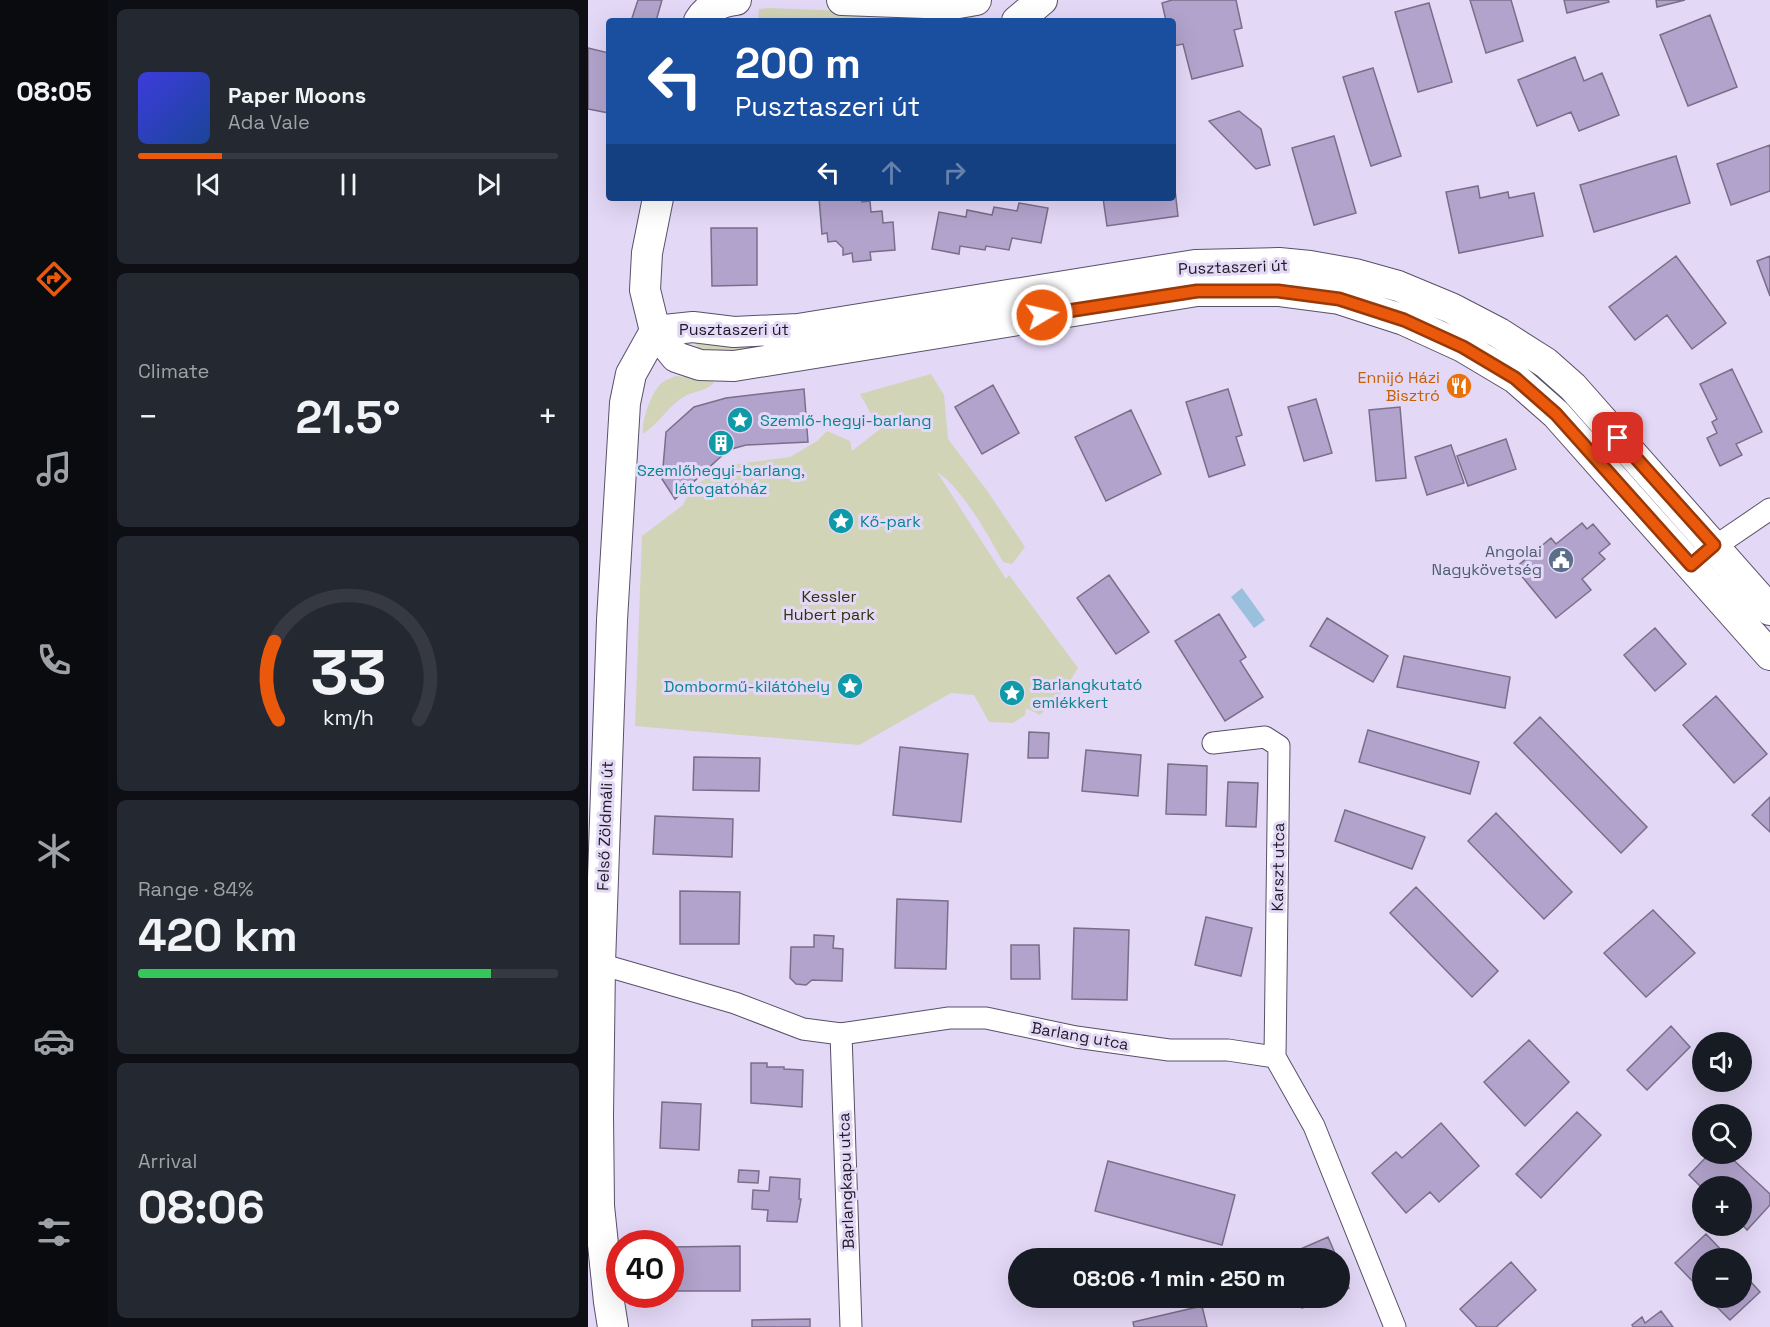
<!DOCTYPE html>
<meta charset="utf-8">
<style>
body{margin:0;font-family:"Space Grotesk",sans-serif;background:#242831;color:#f1f3f6;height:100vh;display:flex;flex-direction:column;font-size:22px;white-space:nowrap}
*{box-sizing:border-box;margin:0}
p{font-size:20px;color:#9ea1a6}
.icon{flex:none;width:33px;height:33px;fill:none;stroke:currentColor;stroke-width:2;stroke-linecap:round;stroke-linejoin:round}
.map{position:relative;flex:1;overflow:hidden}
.side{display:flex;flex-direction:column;gap:9px;padding:9px;background:#0d0f14;width:480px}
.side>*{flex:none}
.hud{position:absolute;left:18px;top:18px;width:570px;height:183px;border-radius:6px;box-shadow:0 6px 24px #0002;background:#1a4fa0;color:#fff;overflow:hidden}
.buttons{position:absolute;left:1104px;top:1032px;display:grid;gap:12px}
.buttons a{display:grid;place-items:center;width:60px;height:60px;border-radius:50%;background:#171b24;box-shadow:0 6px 24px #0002;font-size:30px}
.speed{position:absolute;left:18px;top:1230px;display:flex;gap:12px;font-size:30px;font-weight:700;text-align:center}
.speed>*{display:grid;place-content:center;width:78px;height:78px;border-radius:50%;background:#171b24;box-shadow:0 6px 24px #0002;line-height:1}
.speed .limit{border:9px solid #d22;background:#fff;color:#111}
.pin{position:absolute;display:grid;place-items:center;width:51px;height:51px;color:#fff;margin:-26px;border-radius:12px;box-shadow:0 3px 9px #0006}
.me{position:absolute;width:66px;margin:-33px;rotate:81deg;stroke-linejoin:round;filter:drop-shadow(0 0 4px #0008)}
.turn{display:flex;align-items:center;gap:21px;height:126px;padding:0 30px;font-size:27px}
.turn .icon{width:78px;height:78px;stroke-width:2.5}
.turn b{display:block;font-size:42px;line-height:51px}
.lanes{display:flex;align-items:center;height:57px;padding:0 30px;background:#0003;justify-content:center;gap:30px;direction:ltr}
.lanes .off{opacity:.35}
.big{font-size:45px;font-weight:800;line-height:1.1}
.side .widget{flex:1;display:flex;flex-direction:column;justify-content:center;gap:9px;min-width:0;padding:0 21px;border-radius:9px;background:#242831}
.side .dial{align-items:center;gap:0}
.dial svg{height:156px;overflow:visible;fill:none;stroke:#363941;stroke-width:7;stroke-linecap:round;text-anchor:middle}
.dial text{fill:#f1f3f6;stroke:none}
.song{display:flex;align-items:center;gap:18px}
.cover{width:72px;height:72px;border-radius:9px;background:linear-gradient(135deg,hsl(240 70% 55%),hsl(220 70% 35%))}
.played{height:6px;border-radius:3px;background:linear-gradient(90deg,#ea580c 20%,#363941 20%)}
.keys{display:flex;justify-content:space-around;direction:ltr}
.heat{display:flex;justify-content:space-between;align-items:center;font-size:33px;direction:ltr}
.charge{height:9px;border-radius:4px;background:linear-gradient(90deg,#34c759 84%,#363941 0)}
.trip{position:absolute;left:420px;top:1248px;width:342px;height:60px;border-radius:30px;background:#171b24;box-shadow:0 6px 24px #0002;font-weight:800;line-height:60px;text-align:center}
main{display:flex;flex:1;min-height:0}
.tabs{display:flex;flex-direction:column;width:108px;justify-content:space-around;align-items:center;background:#090b0e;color:#9ea1a6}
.tabs .icon{width:42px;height:42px}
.tabs .active{color:#ea580c}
.tabs b{font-size:27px;color:#f1f3f6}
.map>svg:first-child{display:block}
.green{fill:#d1d4b7}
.water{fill:#9ac0de}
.building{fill:#b2a3cc;stroke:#786f89;stroke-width:1.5}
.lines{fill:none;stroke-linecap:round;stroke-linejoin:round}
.street-casing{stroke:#595069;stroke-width:23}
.secondary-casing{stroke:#595069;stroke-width:32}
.street{stroke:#fff;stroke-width:21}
.secondary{stroke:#fff;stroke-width:30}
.route-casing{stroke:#983908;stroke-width:15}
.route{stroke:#ea580c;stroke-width:10}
.labels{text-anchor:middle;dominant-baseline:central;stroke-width:6;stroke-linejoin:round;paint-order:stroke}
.street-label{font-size:16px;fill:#1e1a25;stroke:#e3d8f6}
.food-label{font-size:16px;fill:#c56008;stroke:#e3d8f6;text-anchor:end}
.culture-label{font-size:16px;fill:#0d838f;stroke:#e3d8f6;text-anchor:start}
.service-label{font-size:16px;fill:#4e5e75;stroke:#e3d8f6;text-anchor:end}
.park-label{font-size:16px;fill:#2f310e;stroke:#e3d8f6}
</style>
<main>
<nav class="tabs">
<b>08:05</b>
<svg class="icon active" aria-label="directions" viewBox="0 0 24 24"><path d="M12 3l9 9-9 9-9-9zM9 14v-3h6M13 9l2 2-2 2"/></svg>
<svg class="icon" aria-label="music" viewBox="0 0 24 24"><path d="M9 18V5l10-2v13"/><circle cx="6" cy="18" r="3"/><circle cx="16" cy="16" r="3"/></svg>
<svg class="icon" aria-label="phone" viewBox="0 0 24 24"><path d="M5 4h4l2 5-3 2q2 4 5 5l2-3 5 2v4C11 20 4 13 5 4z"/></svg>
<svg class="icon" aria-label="climate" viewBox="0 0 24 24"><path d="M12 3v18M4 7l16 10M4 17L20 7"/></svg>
<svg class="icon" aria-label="car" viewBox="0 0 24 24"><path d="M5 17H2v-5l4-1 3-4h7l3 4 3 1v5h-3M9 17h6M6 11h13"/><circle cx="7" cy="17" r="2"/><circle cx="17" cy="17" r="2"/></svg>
<svg class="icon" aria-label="filters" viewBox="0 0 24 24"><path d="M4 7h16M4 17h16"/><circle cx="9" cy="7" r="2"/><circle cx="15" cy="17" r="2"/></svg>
</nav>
<section class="side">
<div class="widget">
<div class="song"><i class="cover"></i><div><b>Paper Moons</b><p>Ada Vale</p></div></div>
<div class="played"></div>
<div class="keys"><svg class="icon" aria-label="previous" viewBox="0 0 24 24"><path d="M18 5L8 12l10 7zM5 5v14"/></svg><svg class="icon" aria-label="pause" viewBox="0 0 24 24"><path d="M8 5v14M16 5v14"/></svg><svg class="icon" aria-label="next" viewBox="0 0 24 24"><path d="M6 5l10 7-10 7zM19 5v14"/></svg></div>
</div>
<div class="widget"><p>Climate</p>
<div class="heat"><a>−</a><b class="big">21.5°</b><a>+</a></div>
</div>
<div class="widget dial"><svg viewBox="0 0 100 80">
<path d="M14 69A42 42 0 1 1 86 69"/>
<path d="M14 69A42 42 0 0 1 12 29" stroke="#ea580c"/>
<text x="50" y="56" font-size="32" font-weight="700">33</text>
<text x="50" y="72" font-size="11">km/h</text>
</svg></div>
<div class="widget"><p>Range · 84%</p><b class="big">420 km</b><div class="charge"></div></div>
<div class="widget"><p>Arrival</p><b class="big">08:06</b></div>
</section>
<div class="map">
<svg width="1182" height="1327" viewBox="0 0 1182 1327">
<rect width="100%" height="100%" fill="#e3d8f6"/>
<!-- green -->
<path class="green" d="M180,8l207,8 1,5h-218l1,-12z
M101,336l95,2 2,14 -85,-1z
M343,374l13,21 4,44 40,53 37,55 -13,17 -9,-2c-15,-27 -41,-74 -66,-90l69,107 3,-4 69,93 -15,24 -23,23 -14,-7 -1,7 -12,8 -24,-1 -15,-27 -23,-2 -92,52 -224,-19 7,-190 41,-31 4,-8 12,-14 23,-17 68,-9 27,-16 10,-10 23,10 2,10 32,-25 -10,-7 -14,-25z
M88,376l36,4 2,3c-9,9 -24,8 -35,17 -13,10 -22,25 -36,34 -2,-13 9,-44 20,-52 4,-3 9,-4 13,-6z"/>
<!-- water -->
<path class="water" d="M654,588l23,32 -11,8 -23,-31z"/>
<!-- building -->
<path class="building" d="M50,0h24l-6,21h-25z
M584,0h64l6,28 -8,2 9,36 -51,13 -9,-35 -10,2v-25h-7l-4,-18z
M882,0h41l12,41 -37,12z
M976,0h44l1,2 -42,11z
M1068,0h29l-28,7z
M841,3l23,79 -34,10 -23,-80z
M1122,15l27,72 -49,19 -28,-71z
M0,48l21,5v60l-21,-4z
M987,57l9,24 18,-8 17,42 -40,16 -8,-19 -34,14 -19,-46z
M785,68l28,88 -30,10 -28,-89z
M651,111l22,18 9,36 -14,4 -47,-48z
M746,136l22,77 -42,12 -22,-77z
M1182,145v46l-39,14 -14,-41z
M1088,156l14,47 -96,29 -14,-47z
M890,186l2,12 28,-6 1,6 25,-5 9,43 -84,17 -13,-61z
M585,190h2l3,26 -71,10 -4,-28h70z
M231,198h43v4l8,-1 1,11 11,-1 1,12 10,-1 2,28 -25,2 1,8 -18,2 -1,-9 -9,2v-7l-7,-7 -8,1 -1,-9 -5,1z
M431,203l29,5 -7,35 -29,-5 -3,12 -23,-4 -1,4 -25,-4 -1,8 -27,-5 7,-37 27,5 1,-7 25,5 2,-8 23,4z
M123,228h46v57l-45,1z
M1088,256l50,67 -34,26 -25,-34 -32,25 -26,-33z
M1182,256v40l-13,-35z
M1144,369l30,63 -26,12 6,11 -22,11 -13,-28 10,-5 -5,-11 5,-3 -17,-35z
M405,385l26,48 -37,21 -27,-47z
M216,389l4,53 -62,3 -18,5 -53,49 -13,-20 4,-47 28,-25 32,-9z
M640,389l14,46 -6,2 9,28 -36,12 -23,-75z
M728,399l16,54 -28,8 -16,-54z
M812,407l6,71 -30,3 -7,-71z
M543,410l30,64 -55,27 -31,-64z
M918,439l10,30 -48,17 -11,-30z
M863,445l13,38 -37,12 -12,-38z
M994,523l5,6 6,-5 17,20 -11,9 6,6 -23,20 9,11 -35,28 -41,-50 36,-30 5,6z
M521,575l40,57 -33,22 -39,-56z
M631,614l27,43 -6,4 23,36 -38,24 -50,-80z
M739,618l61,38 -15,26 -63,-36z
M1067,628l31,36 -31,27 -31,-36z
M816,656l106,21 -5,31 -108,-21z
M1128,696l51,58 -33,29 -51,-58z
M952,717l107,110 -26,26 -107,-110z
M780,730l111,32 -9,32 -111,-32z
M441,732l20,1 -1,25h-20z
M312,747l68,7 -7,68 -68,-7z
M498,750l55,5 -3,41 -56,-5z
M106,757l66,1 -1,33 -66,-1z
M580,764l39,2 -1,49 -40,-1z
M640,782l30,1 -2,44 -30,-1z
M1182,797v35l-18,-17z
M757,810l80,27 -13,32 -77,-28z
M908,813l76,79 -28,27 -76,-78z
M67,816l78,3 -1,38 -79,-3z
M828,887l82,84 -26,26 -82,-84z
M92,891l60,1 -1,52h-59z
M309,899l51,2 -2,68 -51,-1z
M1065,910l42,43 -49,44 -42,-44z
M618,917l46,11 -11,48 -46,-11z
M486,928l55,2 -2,70 -55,-1z
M226,935l20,1 -1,12 10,1 -1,32 -30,-1 -6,5 -10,-1 -6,-6 1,-31h23z
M423,945h28l1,34h-29z
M1083,1026l19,21 -43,43 -20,-20z
M941,1040l40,42 -44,44 -41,-44z
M163,1063h16v4h17v2l19,1 -1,37 -51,-4z
M74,1102l39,2 -2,46 -39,-2z
M989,1112l24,23 -60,63 -25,-24z
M853,1123l38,43 -40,36 -9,-10 -24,21 -34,-40 24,-21 6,6z
M1121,1154h18l43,40v11l-23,25 -5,-6v-38l-40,2 -13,-13z
M520,1161l127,34 -13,50 -127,-34z
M151,1170l20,1 -1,12 -20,-1z
M182,1177l30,2 -1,20h2l-4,23 -30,-1 1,-11 -16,-1 1,-19 16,1z
M1118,1234l23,24h-27v33l-27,-28z
M740,1237l9,21h-57z
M152,1246v45h-70v-44z
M923,1262l25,28 -40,37h-19l-17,-18z
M752,1265l9,23 -9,4z
M1154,1272l18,20 -30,28 -22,-22h34z
M709,1298h30l-25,10z
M614,1306l5,21h-73l-1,-5z
M1073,1311l12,16h-40l-1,-2 10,-8 3,6z
M222,1319v8h-58v-7z"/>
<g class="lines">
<!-- street casing -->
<g class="street-casing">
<path id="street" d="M1116,554l66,-45
M625,743l52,-6 14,9 -4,311
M12,964l135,39 68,26 38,5 108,-16h37l90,19 93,13h59l47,7 39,69 81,201
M253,1034l10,293"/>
</g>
<!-- secondary casing -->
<g class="secondary-casing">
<path id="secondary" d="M254,0l111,4 23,-4
M111,21c8,-14 22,-19 37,-21
M429,21l25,-21
M70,198l-11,55 -2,37 10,41 21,26 24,8 34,1 463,-75h81l61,8 65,21 59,27 52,31 41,36 214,241
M67,331l38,-4 41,5 64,-3 397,-64 84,-2 31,3 45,8 43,12 53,22 48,25 47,30 27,24 197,223
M25,1327l-4,-25 -10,-96 -1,-91 2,-151 12,-344 13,-217 6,-29 24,-43"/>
</g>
<!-- street -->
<use href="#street" class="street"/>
<!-- secondary -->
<use href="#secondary" class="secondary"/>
</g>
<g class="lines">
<!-- route casing -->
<g class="route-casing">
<path id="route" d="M454,315l155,-24h81l61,8 65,21 59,27 52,31 41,36 135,151 23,-20 -96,-107"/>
</g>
<!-- route -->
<use href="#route" class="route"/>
</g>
<!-- icons -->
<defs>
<g id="restaurant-disc" transform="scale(1.35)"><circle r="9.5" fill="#e8710a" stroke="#e3d8f6"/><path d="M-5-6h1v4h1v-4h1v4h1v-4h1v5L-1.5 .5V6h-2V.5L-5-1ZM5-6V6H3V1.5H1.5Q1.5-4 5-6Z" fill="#fff"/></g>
<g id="sight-disc" transform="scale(1.35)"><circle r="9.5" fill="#0f9aa8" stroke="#e3d8f6"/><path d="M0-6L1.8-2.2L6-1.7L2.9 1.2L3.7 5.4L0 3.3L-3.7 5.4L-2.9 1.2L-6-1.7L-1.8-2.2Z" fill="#fff"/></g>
<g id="building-disc" transform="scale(1.35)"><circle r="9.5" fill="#0f9aa8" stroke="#e3d8f6"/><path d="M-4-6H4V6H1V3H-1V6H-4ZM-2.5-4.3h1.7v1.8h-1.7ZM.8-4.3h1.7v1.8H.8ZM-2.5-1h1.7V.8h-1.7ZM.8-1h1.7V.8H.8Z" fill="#fff"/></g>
<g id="civic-disc" transform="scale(1.35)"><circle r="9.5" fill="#5c6f8a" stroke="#e3d8f6"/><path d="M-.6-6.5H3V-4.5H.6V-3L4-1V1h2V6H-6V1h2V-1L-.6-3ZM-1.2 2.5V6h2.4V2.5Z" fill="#fff"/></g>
</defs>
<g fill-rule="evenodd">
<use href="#restaurant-disc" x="871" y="386"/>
<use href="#sight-disc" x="152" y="420"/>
<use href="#building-disc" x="133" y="443"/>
<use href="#sight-disc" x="253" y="521"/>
<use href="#civic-disc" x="973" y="560"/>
<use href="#sight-disc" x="262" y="686"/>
<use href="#sight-disc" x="424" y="693"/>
</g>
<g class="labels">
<!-- street labels -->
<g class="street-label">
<text transform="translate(645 267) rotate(-2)">Pusztaszeri út</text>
<text x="146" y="329">Pusztaszeri út</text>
<text transform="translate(17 826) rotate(-88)">Felső Zöldmáli út</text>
<text transform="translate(690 867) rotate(-89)">Karszt utca</text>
<text transform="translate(492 1036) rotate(10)">Barlang utca</text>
<text transform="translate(258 1181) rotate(-92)">Barlangkapu utca</text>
</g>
<!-- food labels -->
<g class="food-label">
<text x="852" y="377">Ennijó Házi<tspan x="852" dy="18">Bisztró</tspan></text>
</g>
<!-- culture labels -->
<g class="culture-label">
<text x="172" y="420">Szemlő-hegyi-barlang</text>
<text x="133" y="470" text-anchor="middle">Szemlőhegyi-barlang,<tspan x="133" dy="18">látogatóház</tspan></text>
<text x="272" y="521">Kő-park</text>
<text x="444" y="684">Barlangkutató<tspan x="444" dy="18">emlékkert</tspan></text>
<text x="242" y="686" text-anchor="end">Dombormű-kilátóhely</text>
</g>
<!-- service labels -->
<g class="service-label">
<text x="954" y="551">Angolai<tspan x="954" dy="18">Nagykövetség</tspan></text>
</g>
<!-- park labels -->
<g class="park-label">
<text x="241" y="596">Kessler<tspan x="241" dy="18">Hubert park</tspan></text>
</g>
</g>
</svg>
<div class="buttons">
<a><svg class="icon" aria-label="sound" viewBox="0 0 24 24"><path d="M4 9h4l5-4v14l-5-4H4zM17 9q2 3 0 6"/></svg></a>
<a><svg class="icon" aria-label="search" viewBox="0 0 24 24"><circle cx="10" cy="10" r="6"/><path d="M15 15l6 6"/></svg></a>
<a>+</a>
<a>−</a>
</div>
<div class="speed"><div class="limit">40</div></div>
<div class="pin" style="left:1030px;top:438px;background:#d93025"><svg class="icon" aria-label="arrive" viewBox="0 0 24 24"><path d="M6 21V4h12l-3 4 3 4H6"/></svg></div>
<svg class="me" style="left:454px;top:315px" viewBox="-20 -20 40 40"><circle r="17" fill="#ea580c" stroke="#fff" stroke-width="3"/><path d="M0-11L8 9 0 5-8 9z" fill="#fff"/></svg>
<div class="trip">08:06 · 1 min · 250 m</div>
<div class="hud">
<div class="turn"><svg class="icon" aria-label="left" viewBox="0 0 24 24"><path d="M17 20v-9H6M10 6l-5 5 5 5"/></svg><div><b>200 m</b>Pusztaszeri út</div></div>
<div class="lanes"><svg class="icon" aria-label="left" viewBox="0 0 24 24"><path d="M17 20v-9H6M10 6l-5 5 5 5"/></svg><svg class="icon off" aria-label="ahead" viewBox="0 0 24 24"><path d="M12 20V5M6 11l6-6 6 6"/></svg><svg class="icon off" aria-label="right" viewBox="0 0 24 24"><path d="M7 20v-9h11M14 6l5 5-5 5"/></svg></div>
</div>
</div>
</main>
